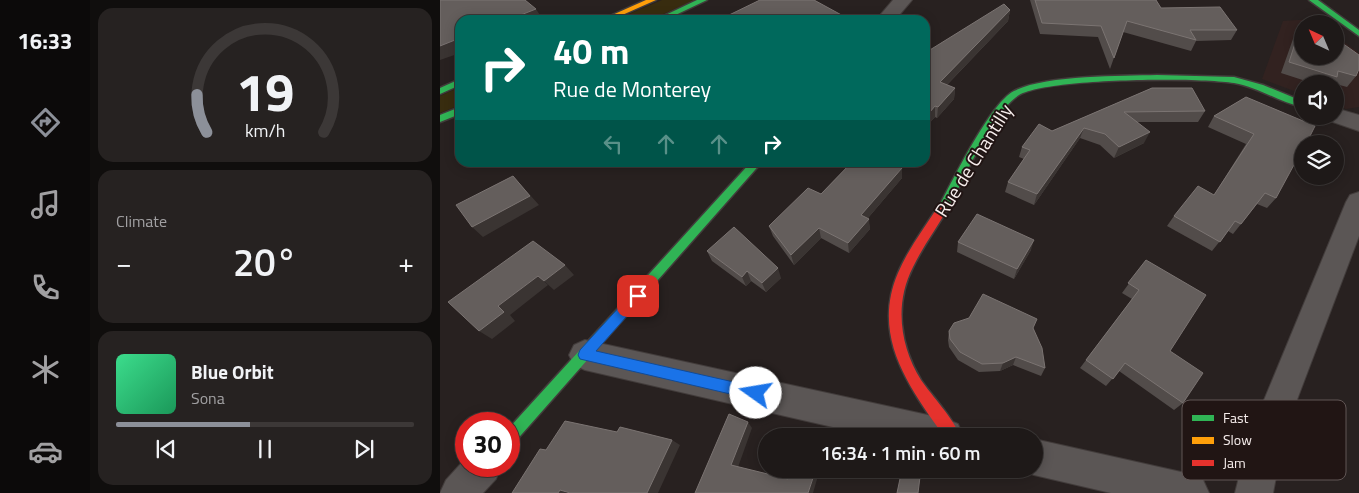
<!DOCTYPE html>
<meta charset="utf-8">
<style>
body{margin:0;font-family:"Titillium Web",sans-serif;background:#262221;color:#f1f3f6;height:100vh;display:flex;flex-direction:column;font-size:19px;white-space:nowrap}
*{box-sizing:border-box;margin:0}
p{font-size:16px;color:#a1a0a2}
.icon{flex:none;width:28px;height:28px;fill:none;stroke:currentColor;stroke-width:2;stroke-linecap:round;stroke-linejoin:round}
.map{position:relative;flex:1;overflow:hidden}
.sheet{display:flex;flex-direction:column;gap:8px;padding:8px;background:#100e0d;width:350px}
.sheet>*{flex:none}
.banner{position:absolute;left:15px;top:15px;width:475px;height:152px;border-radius:15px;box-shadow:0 2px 12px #0003,0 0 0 1px #3c3837;background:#00695c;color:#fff;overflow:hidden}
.needle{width:32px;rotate:316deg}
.controls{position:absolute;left:854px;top:15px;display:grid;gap:10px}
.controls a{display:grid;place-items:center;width:50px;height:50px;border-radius:50%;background:#1e1918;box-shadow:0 2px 12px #0003,0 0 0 1px #3c3837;font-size:25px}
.speed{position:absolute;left:15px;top:412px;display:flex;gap:10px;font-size:25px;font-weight:700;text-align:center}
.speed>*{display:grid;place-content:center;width:65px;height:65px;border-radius:50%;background:#1e1918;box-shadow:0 2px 12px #0003,0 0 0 1px #3c3837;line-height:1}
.speed .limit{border:8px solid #d22;background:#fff;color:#111}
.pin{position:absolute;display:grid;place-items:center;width:42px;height:42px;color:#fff;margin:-21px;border-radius:10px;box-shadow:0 2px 8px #0006}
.me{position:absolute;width:55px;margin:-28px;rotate:283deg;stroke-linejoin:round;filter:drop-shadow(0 0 4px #0008)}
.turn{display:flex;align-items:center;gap:18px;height:105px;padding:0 15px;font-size:22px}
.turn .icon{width:65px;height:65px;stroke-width:2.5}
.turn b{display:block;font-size:35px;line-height:42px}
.lanes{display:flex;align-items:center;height:48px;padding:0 15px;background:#0003;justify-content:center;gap:25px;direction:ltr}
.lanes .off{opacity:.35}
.big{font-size:38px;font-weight:600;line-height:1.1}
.sheet .widget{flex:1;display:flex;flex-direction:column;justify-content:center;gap:8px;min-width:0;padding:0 18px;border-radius:15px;background:#262221}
.sheet .dial{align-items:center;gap:0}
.dial svg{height:130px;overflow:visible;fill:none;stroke:#3c3837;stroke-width:7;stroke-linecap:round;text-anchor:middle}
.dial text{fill:#f1f3f6;stroke:none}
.song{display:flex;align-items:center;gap:15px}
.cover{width:60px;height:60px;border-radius:8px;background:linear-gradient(135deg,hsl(150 70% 55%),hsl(150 70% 35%))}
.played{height:5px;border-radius:2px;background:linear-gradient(90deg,#8c9099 45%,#3c3837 45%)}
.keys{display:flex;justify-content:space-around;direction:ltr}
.heat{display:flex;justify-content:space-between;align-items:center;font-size:28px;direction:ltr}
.trip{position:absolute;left:318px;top:428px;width:285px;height:50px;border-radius:25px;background:#1e1918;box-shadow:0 2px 12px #0003,0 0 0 1px #3c3837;font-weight:600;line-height:50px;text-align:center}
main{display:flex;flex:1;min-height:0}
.dock{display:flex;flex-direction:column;width:90px;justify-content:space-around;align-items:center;background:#0c0a0a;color:#a1a0a2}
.dock .icon{width:35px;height:35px}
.dock .on{color:#8c9099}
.dock b{font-size:22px;color:#f1f3f6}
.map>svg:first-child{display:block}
.built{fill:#322220}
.green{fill:#382c0f}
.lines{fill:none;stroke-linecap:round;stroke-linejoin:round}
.street-casing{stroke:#423c3b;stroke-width:2}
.fast-casing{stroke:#423c3b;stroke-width:3}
.slow-casing{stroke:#423c3b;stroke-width:3}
.jam-casing{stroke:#423c3b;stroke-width:3}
.street{fill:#5b5655;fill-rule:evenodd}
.fast{fill:#30b455;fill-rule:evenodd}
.slow{fill:#ff9f0a;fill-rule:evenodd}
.jam{fill:#e5322d;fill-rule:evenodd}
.wall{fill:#524c4a}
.shaded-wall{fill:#3a3432}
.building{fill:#645e5c;stroke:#7b7472}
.route{fill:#1a73e8;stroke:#114b97}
.labels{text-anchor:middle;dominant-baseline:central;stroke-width:4;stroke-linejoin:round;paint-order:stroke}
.street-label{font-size:19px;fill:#f7eeed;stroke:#211514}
.key{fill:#211514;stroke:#615655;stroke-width:1}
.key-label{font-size:14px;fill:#f7eeed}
</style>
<main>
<nav class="dock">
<b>16:33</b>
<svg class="icon on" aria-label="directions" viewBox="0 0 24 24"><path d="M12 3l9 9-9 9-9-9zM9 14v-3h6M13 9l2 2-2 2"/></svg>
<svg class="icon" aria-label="music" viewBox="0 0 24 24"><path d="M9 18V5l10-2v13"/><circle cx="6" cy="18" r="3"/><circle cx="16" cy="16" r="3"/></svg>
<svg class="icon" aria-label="phone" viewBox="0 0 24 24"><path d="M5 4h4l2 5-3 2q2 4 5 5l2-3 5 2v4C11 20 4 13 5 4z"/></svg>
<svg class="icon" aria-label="climate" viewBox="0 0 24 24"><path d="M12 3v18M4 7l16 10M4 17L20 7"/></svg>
<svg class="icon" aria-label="car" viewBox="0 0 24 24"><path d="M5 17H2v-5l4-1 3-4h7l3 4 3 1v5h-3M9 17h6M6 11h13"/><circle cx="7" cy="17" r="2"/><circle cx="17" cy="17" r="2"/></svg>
</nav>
<section class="sheet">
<div class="widget dial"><svg viewBox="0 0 100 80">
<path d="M14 69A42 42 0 1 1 86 69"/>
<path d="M14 69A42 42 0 0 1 8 46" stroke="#8c9099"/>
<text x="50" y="56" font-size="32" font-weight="700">19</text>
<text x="50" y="72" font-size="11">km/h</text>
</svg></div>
<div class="widget"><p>Climate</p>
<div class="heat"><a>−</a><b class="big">20°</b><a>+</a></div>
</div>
<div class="widget">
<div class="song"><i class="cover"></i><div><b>Blue Orbit</b><p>Sona</p></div></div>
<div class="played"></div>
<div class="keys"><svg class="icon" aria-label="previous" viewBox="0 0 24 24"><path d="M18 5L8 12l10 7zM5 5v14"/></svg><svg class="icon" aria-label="pause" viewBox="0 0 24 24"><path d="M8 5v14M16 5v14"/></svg><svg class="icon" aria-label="next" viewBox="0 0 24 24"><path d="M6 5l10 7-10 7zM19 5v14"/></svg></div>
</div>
</section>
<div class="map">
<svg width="919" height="493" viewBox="0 0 919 493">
<rect width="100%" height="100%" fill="#282120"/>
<!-- built -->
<path class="built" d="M873,19l7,5h-18v32h33v-21l24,18v54l-13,2 -11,-4v-21h-33v10l-40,-15 21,-58z"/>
<!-- green -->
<path class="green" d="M222,0h33l-45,20h-35z
M20,87v18l-20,8v-17z"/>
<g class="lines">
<!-- street casing -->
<g class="street-casing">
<path id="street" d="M453,0h19l-17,20h-19z
M895,108l24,7v16l-32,-11 -2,-4h10z
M919,192v44l-75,198 -11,59h-38l15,-59 96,-232 4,-7z
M145,340l361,79 12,5 5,12h-91l-287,-66 -11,-5 -5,-10 5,-10z
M594,439l156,35 13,6 6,13h-98l-77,-18 -13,-6h13z
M26,458v8h35l-5,13 -13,14h-43l6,-13z"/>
</g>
<!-- fast casing -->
<g class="fast-casing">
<path id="fast" d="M257,0h10l-42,20h-10z
M869,0h9l41,30v6z
M717,75l77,2 29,8 39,16v6c-23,-5 -44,-20 -68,-24 -36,-6 -187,-5 -215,12 -25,15 -58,89 -72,116h-8l-1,-3c14,-26 52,-105 76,-117 31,-16 107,-15 143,-16z
M20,79v6l-20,9v-6z
M20,107v7l-20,8v-7z
M311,162h11l-248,281 -5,2v-17z"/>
</g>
<!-- slow casing -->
<g class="slow-casing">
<path id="slow" d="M206,0h10l-45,20h-10z"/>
</g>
<!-- jam casing -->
<g class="jam-casing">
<path id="jam" d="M503,204l5,4c-11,20 -25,38 -35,59 -19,37 -13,79 8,113 11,16 33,39 39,56h-16c-35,-49 -73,-100 -46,-163 10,-24 27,-46 41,-68z"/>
</g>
<!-- street -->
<use href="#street" class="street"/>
<!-- fast -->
<use href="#fast" class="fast"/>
<!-- slow -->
<use href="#slow" class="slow"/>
<!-- jam -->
<use href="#jam" class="jam"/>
</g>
<!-- wall -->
<path class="wall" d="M590,0h126l5,8 76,22 -6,10 -35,1 -5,10 -68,-19 -13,37 -12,-32 -58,-3z
M570,10l-2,11 -61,64 8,3 -1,11 -17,19 -2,-1 -10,11v-75z
M860,28l56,48 -9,11 -15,-4 -1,1h-16l-34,-11 12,-34z
M712,88l53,23 -7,11h-60l6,21 -30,15 -14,-13 -20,-7 -46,67 -29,-13 3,-10 16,-23 -5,-2 3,-10 30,-16z
M806,97l30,101 -9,10 -10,-4 -24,30 -5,-3 -16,20 -45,-25 7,-10 40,-21 32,-51 -38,-17 6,-11z
M412,162h43l-2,2 9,14 -34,40 2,11 -21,24 -28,-15 -27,27 -21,-29 -4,-10 52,-32z
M518,242l73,8 -17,29 -57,-27z
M267,251l74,27 -15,14 -15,-11 -5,5 -34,-25z
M706,260l37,143 -9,7 -55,-39 -13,15 -26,-18 52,-69 -10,-6z
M529,318l64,10 12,40 -4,8 -28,-11 -13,6 -21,1 -21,-12 -9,-13 -1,-7 1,-9z"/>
<!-- shaded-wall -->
<path class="shaded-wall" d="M96,9l7,11h-35z
M570,10l-2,11 -69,72 1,-11z
M20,38v15l-20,7v-14z
M515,88l-1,11 -17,19 1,-11z
M495,106v11l-10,11v-10z
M644,128l-4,10 -46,67 3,-11z
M710,132l-6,11 -30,15 5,-11z
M462,168v10l-40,47 -1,-10z
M73,176l26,29 -56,32 -11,-10z
M429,219l1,10 -21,24 -1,-10z
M379,228l2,10 -27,27 -3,-10z
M594,240l-3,10 -17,29 3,-10z
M125,265l9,10 -20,15 -10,-9z
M338,268l3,10 -15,14 -4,-9z
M307,271l4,10 -5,5 -4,-9z
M98,276l10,9 -38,30 5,6 -23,18 -13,-8 19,-25z
M576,357l-3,8 -13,6 3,-8z
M308,422l4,6 -15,42 -6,-5z
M232,440l8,5 -22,48h-11z
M376,469h4l-7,24h-5z
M120,490l7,3h-9z"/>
<!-- building -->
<path class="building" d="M0,0h85l11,9 -28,11h-48v18l-20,8z
M320,0h54l33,18 -5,2h-117l2,-1 -2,-2z
M595,0h121l5,8 59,-1 17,23h-47l6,10 -69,-19 -13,37 -13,-32 -59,-3z
M564,4l6,6 -70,72 15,6 -17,19 -3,-1 -10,12v-55l5,-5 -5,-2v-3z
M860,28h2v28h33v-18l24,17v14l-3,7 -18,-5 -1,6 -48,-15z
M712,88h40l13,23 -81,1 26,20 -31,15 -14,-13 -21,-6 -47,66 -29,-12 22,-32 -8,-3 17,-23 13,7z
M806,97l69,29 -9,18h-4v6l-26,48 -11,-5 -24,31 -6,-3 -15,21 -46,-26 24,-30 16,9 40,-61 -40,-18z
M412,162h39l11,6 -41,47 8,4 -21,24 -29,-15 -28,27 -22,-29 39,-38 13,6z
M73,176l17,20 -58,31 -16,-22z
M537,214l57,26 -17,29 -59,-27z
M294,227l44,41 -16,15 -15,-12 -5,6 -35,-26z
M93,241l32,24 -21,16 -6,-5 -40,30 6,6 -25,19 -31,-29z
M706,260l60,35 -36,56 33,22 -20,30 -58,-40 -12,16 -27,-19 53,-70 -11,-7z
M543,294l54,25 -4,9 9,20 3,20 -29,-11 -13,6 -21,1 -22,-12 -10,-13 -1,-8 5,-8 15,-5z
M289,414l19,8 -17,43 57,14 4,-10h24l-8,24h-113z
M125,421l52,11 3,-5 52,13 -25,53h-77l-10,-3 -2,3h-46l28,-44 6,1z
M461,474l19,3 -2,16h-21z"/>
<!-- route -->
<path class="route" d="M198,290l6,6 -2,3 -46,52 160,36 5,2 2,4 -2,5 -5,2 -176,-41 -2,-4 2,-5 53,-58z"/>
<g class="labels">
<!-- street labels -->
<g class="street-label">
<text transform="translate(533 160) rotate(-58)">Rue de Chantilly</text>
</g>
</g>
<!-- legend -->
<rect x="742" y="400" width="164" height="80" rx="8" class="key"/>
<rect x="752" y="415" width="22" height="6" fill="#30b455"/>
<rect x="752" y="437" width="22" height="7" fill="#ff9f0a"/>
<rect x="752" y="460" width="22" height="6" fill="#e5322d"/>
<g class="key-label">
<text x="783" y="423">Fast</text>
<text x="783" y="445">Slow</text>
<text x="783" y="468">Jam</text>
</g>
</svg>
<div class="controls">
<a><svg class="needle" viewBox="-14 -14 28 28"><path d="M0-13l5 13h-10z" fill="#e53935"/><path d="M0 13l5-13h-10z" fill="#a1a0a2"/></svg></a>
<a><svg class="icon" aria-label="sound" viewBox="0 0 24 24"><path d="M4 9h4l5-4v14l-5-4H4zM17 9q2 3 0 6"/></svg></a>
<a><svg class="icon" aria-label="layers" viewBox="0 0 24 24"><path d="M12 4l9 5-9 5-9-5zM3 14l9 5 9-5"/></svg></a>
</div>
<div class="speed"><div class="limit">30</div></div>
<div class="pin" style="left:198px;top:296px;background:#d93025"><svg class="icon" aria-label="arrive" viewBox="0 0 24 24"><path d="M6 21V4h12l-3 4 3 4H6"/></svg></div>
<svg class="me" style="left:316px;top:393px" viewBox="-20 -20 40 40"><circle r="19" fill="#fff"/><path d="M0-13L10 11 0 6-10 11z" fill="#1a73e8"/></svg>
<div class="trip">16:34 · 1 min · 60 m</div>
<div class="banner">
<div class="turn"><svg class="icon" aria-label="right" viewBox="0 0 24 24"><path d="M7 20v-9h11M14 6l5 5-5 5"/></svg><div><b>40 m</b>Rue de Monterey</div></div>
<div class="lanes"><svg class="icon off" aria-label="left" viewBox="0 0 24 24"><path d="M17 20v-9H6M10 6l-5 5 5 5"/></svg><svg class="icon off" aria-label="ahead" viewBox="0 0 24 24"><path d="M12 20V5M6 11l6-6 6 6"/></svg><svg class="icon off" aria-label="ahead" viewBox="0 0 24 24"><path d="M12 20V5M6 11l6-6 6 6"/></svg><svg class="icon" aria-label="right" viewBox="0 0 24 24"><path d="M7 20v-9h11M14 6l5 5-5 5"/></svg></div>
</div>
</div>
</main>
